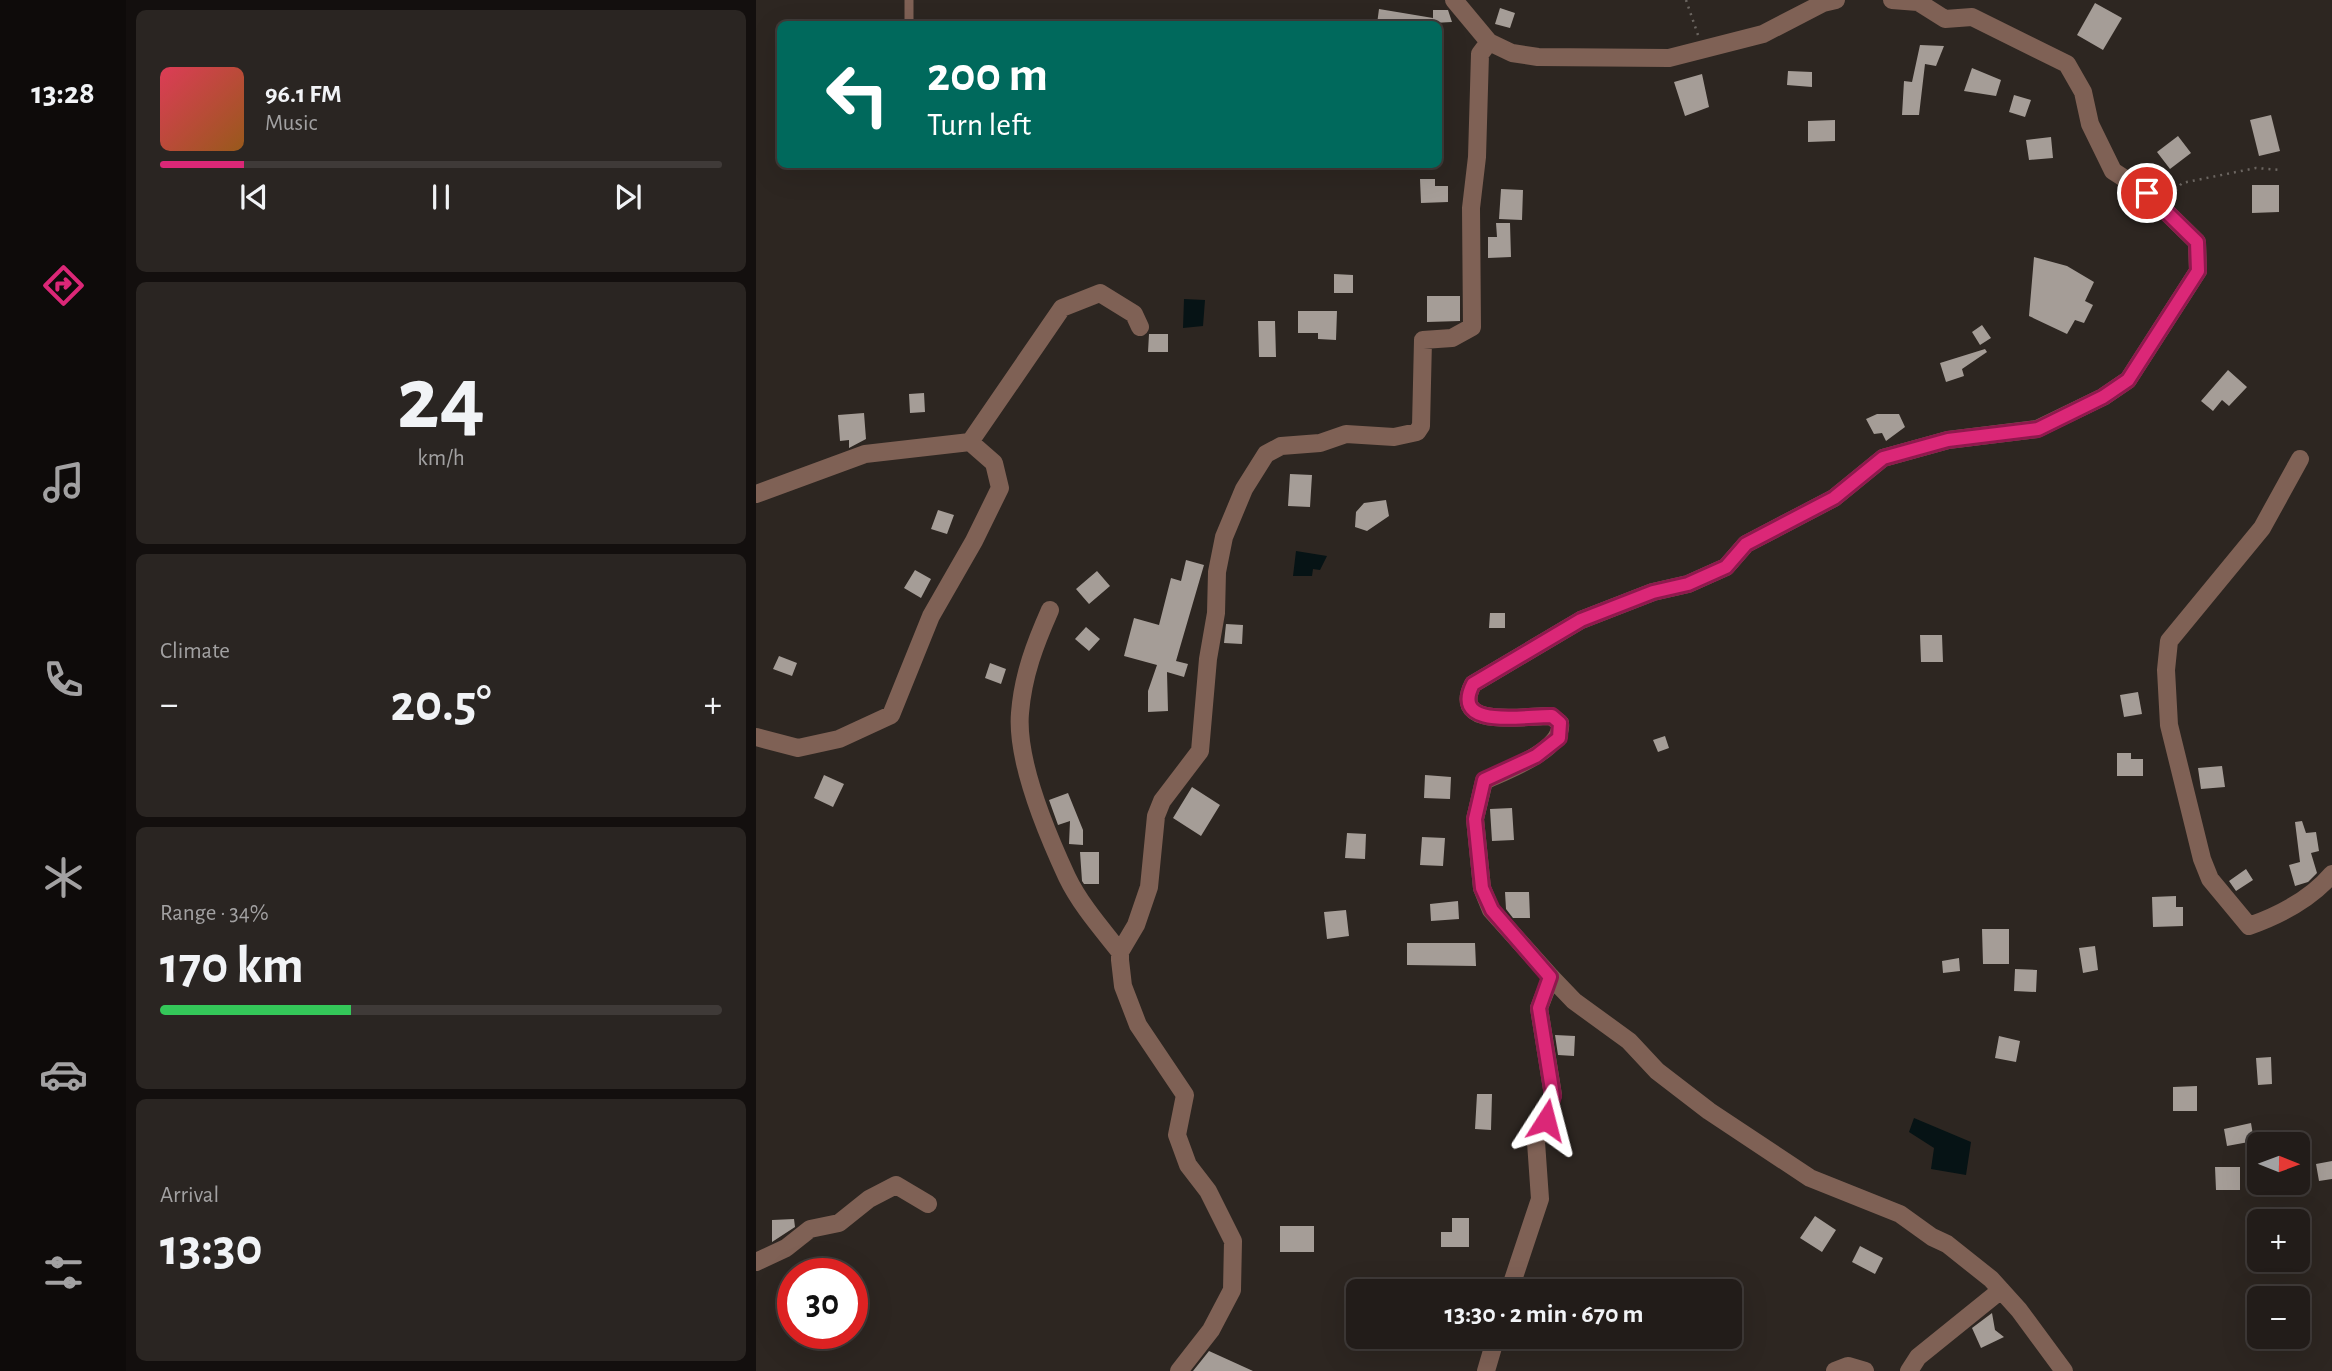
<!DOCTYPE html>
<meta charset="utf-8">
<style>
body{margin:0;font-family:"Alegreya Sans",sans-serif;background:#2a2522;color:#f1f3f6;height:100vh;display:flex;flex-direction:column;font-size:26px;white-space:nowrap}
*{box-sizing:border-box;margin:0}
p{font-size:23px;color:#a2a1a2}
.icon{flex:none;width:38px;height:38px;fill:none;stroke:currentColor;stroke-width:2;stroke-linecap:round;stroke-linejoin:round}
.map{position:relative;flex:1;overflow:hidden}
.drawer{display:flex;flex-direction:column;gap:10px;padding:10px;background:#130f0e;width:630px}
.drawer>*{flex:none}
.hud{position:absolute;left:21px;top:21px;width:665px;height:147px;border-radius:10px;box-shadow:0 7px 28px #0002,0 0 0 2px #3f3a38;background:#00695c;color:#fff;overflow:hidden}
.needle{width:46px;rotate:91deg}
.tools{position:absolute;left:1491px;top:1132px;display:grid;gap:14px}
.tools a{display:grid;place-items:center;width:63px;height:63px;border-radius:10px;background:#221c19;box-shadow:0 7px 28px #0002,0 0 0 2px #3f3a38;font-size:35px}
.speed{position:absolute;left:21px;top:1258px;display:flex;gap:14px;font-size:35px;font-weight:700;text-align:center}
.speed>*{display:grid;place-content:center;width:91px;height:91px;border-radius:50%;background:#221c19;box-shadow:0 7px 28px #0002,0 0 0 2px #3f3a38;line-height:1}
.speed .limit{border:10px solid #d22;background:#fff;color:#111}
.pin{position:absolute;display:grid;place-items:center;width:60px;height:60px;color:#fff;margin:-30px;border:4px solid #fff;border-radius:50%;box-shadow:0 2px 7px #0007}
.me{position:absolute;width:77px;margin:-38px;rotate:9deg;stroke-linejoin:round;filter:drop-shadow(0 0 5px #0008)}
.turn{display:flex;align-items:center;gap:24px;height:147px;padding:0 35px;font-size:32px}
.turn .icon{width:91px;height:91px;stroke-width:2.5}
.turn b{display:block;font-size:49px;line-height:60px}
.big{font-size:52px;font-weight:700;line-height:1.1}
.drawer .widget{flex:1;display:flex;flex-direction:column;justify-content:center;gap:10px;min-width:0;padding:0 24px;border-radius:10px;background:#2a2522}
.drawer .dial{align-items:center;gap:0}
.dial b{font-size:91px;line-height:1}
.song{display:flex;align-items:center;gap:21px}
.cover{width:84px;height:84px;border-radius:10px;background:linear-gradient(135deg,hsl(350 70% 55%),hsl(30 70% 35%))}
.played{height:7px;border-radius:4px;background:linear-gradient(90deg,#db2777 15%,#3f3a38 15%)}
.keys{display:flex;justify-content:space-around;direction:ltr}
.heat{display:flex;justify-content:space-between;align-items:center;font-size:38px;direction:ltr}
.charge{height:10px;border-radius:5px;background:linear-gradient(90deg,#34c759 34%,#3f3a38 0)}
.trip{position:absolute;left:590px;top:1279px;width:396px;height:70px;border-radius:10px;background:#221c19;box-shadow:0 7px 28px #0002,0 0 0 2px #3f3a38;font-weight:700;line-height:70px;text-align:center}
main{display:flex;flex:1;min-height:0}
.dock{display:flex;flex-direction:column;width:126px;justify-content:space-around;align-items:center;background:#0e0b0a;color:#a2a1a2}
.dock .icon{width:49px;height:49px}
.dock .current{color:#db2777}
.dock b{font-size:32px;color:#f1f3f6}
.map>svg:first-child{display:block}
.water{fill:#061315}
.building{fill:#a59d97}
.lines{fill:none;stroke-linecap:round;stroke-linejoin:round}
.path{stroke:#6b6560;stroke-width:2.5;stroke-dasharray:2 5;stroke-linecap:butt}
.lane{stroke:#7f6155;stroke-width:9}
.street{stroke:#7f6155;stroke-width:18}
.route-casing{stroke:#8e194d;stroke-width:18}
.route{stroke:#db2777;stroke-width:12}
</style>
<main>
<nav class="dock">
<b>13:28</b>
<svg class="icon current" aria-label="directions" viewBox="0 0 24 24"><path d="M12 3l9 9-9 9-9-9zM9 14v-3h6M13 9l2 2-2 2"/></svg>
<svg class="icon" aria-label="music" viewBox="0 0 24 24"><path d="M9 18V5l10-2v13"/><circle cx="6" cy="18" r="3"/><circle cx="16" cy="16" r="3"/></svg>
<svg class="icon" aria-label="phone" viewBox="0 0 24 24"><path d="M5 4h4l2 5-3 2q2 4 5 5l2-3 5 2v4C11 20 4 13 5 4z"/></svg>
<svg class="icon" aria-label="climate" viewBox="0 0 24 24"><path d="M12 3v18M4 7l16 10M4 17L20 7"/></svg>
<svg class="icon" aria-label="car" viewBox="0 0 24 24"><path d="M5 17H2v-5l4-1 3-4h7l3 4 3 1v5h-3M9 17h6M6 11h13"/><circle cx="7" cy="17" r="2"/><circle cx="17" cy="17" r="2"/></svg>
<svg class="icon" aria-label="filters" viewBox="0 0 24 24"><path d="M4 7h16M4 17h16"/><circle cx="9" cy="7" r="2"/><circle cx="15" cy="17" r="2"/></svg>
</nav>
<section class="drawer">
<div class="widget">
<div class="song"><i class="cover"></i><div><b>96.1 FM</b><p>Music</p></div></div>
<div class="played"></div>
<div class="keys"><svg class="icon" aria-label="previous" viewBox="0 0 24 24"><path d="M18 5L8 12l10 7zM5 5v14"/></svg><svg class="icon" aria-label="pause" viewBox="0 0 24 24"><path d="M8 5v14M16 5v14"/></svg><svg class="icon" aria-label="next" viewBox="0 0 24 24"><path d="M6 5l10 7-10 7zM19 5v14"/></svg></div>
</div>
<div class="widget dial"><b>24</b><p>km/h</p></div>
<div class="widget"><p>Climate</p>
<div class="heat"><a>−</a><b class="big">20.5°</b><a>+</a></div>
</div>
<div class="widget"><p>Range · 34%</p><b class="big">170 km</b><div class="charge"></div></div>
<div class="widget"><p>Arrival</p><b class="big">13:30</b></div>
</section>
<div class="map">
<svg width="1576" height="1371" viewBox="0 0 1576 1371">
<rect width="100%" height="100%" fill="#2d2621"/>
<!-- water -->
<path class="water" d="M428,299l21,1 -2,26 -20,2z
M540,551l31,5 -7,14 -7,-1 -1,7h-19z
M1158,1118l57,24 -5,33 -35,-6 3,-21 -25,-16z"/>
<!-- building -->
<path class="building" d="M1339,3l27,15 -19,32 -26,-15z
M744,8l15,5 -5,15 -15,-4z
M623,9l54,9 -1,6h-55z
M677,10h15l4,12 -19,1z
M1164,45l24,1 -8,20 -11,-2 -6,51h-17l2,-34 8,1z
M1216,68l29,12 -5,16 -32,-5z
M1032,71l24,1v15l-25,-2z
M946,74l7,33 -24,9 -11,-34z
M1258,95l17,5 -6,17 -16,-5z
M1515,115l9,36 -21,5 -9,-36z
M1079,120v21l-27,1v-21z
M1422,136l13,17 -21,16 -13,-17z
M1295,137l2,21 -24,2 -3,-20z
M664,179h15v7h13v16l-27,1z
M1496,185h27v27l-27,1z
M745,189l22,1 -1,30 -23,-1z
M740,223h14l1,34 -23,1v-21h9z
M1278,257l33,9 27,16 -9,19 8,4 -9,18 -9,-3 -8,14 -38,-18z
M578,274l19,1v18h-19z
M671,296h33v25l-33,1z
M542,311h39l-1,29 -18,-1v-6h-20z
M502,321h17l1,36h-17z
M1226,325l9,13 -11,7 -8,-13z
M393,334h19v18h-20z
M1229,349l2,3 -25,17 2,7 -18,6 -6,-19z
M1472,370l19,17 -18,19 -7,-6 -9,11 -12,-10z
M168,393l1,19 -15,1 -1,-19z
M108,413l2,26 -17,9v-8l-9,1 -2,-26z
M1121,414h22l6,13 -19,14 -4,-8 -8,1 -8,-15z
M534,474l22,1 -2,32 -22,-1z
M630,500l3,16 -22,15 -12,-4 1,-15 8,-9z
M182,510l16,5 -7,19 -16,-5z
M430,560l18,5 -28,96 12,3 -4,13 -17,-5 1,39 -20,1v-21l9,-26 -33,-9 10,-38 25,7 12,-47 10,3z
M159,570l16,9 -10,19 -17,-10z
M341,571l13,15 -21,18 -13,-15z
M734,613h15v15h-16z
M470,624l17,1 -1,19 -18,-1z
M330,627l14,12 -11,12 -14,-12z
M1164,635h22l1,27h-22z
M23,656l18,7 -5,13 -19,-7z
M234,663l16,6 -5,15 -16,-6z
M1382,692l4,22 -18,3 -4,-22z
M909,736l4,12 -11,4 -5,-12z
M1361,753h14v6h12v17h-26z
M1466,766l3,21 -24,2 -3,-21z
M68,775l20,9 -11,23 -19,-9z
M669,775l26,2 -1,22 -26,-1z
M436,787l28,18 -19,31 -28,-18z
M312,793l15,37v15l-14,-1 1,-23 -12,4 -9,-25z
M756,808l2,32 -22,1 -2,-32z
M1546,821l4,12 10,-1 3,19 -8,2 6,20 -9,9 -13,4 -6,-21 11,-3 -5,-40z
M591,833l19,1 -1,25 -20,-1z
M666,837l23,1 -2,28 -23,-1z
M324,852h19v32h-15l-2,-3z
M1490,869l7,11 -17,11 -7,-10z
M749,892h24l1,26h-17l-7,-9z
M1420,896v11h7v19l-30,1 -1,-30z
M702,901l1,18 -28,2 -1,-17z
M590,910l3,26 -22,3 -3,-27z
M1226,929h27v35h-26z
M651,943h68l1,23 -69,-1z
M1339,946l3,24 -15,3 -4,-25z
M1203,958l1,13 -17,2 -1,-12z
M1259,969l22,1 -1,22 -22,-1z
M799,1035l20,1 -1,20 -16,-1z
M1243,1036l21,5 -4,21 -21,-4z
M1515,1057l1,27 -14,1 -2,-27z
M1441,1086v25h-24v-24z
M721,1094h15l-1,36 -16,-1z
M1495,1123l3,18 -27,5 -3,-17z
M1576,1161v18l-13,2 -3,-17z
M1459,1167h25v23h-24z
M1059,1216l21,14 -14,22 -22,-14z
M696,1218h17v29h-28v-15h11z
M38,1219l1,8 -23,15v-22z
M524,1226h34v26h-34z
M1104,1246l23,12 -8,16 -23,-12z
M1236,1313l3,17 9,7 -23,11 -9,-20z
M453,1351l44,20h-60z"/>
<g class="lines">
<!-- path -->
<path class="path" d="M930,0l12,35
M1415,196l11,-13 74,-15 25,2"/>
<!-- lane -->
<path class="lane" d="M153,0v24"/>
<!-- street -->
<path class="street" d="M698,0l35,42
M1136,0l26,2 27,17 27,-2 95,47 16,28 7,32 23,47 34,22 50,49 1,29 -70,109 -25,17 -66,32 -89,11 -65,18 -49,40 -88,46 -20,23 -38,17 -35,8 -72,28 -108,64c-24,47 55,31 78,32l9,7c4,27 -55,48 -76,58l-9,38 7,69 9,22 60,67 23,24 55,40 28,30 52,40 101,67 90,36 32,23 15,7 44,35 28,31 45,61
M1544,459l-38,69 -93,113 -3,29 3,55 33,134 8,20 39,47c31,-11 61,-26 83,-52
M0,494l109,-40 105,-12
M294,610c-15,34 -27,65 -30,103 -4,47 27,121 47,164 13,27 34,51 53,75
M0,737l42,11 41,-9 52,-24 40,-99 43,-75 26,-53 -6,-25 -24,-21 92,-134 38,-15 34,21 6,13
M0,1262l30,-14 24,-19 29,-6 30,-24 27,-14 32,19
M753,1292l31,-93 -4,-57 17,-47 -14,-87 12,-31
M423,1371l32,-41 21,-40 1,-49 -25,-50 -20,-26 -11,-30 8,-40 -47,-70 -15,-39 -3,-26v-8l16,-27 13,-38 7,-71 6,-15 38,-50 8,-92 8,-46 1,-41 7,-35 20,-48 22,-35 15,-8 39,-3 26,-9 48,3 23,-5 4,-6 2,-86 29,-2 20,-11 -1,-119 6,-51 3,-103 9,-12 23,11 26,4 131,1 94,-24 60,-31 13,-3
M730,1371l10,-34
M1079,1371l13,-5 17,5
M1153,1371l9,-14 83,-67"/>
</g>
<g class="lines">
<!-- route casing -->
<g class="route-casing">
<path id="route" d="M790,1120l7,-24 -14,-88 11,-31 -58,-67 -10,-22 -7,-69 9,-39 52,-24 23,-18 1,-15 -8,-7c-24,-1 -103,15 -79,-32l108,-64 72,-28 35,-8 38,-17 20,-23 88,-46 49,-40 65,-18 90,-11 65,-32 25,-17 70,-109 -1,-29 -50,-49"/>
</g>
<!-- route -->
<use href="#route" class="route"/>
</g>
</svg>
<div class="tools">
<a><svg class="needle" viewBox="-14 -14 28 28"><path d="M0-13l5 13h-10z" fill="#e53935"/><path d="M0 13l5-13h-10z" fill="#a2a1a2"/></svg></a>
<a>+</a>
<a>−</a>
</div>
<div class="speed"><div class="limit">30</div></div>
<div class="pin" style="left:1391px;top:193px;background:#d93025"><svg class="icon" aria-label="arrive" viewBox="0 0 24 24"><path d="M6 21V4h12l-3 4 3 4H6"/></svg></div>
<svg class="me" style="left:790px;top:1120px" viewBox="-20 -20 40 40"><path d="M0-17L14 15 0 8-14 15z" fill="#db2777" stroke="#fff" stroke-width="4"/></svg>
<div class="trip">13:30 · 2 min · 670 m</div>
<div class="hud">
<div class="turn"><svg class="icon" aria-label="left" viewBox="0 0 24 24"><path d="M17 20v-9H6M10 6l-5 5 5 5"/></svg><div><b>200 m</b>Turn left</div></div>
</div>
</div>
</main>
